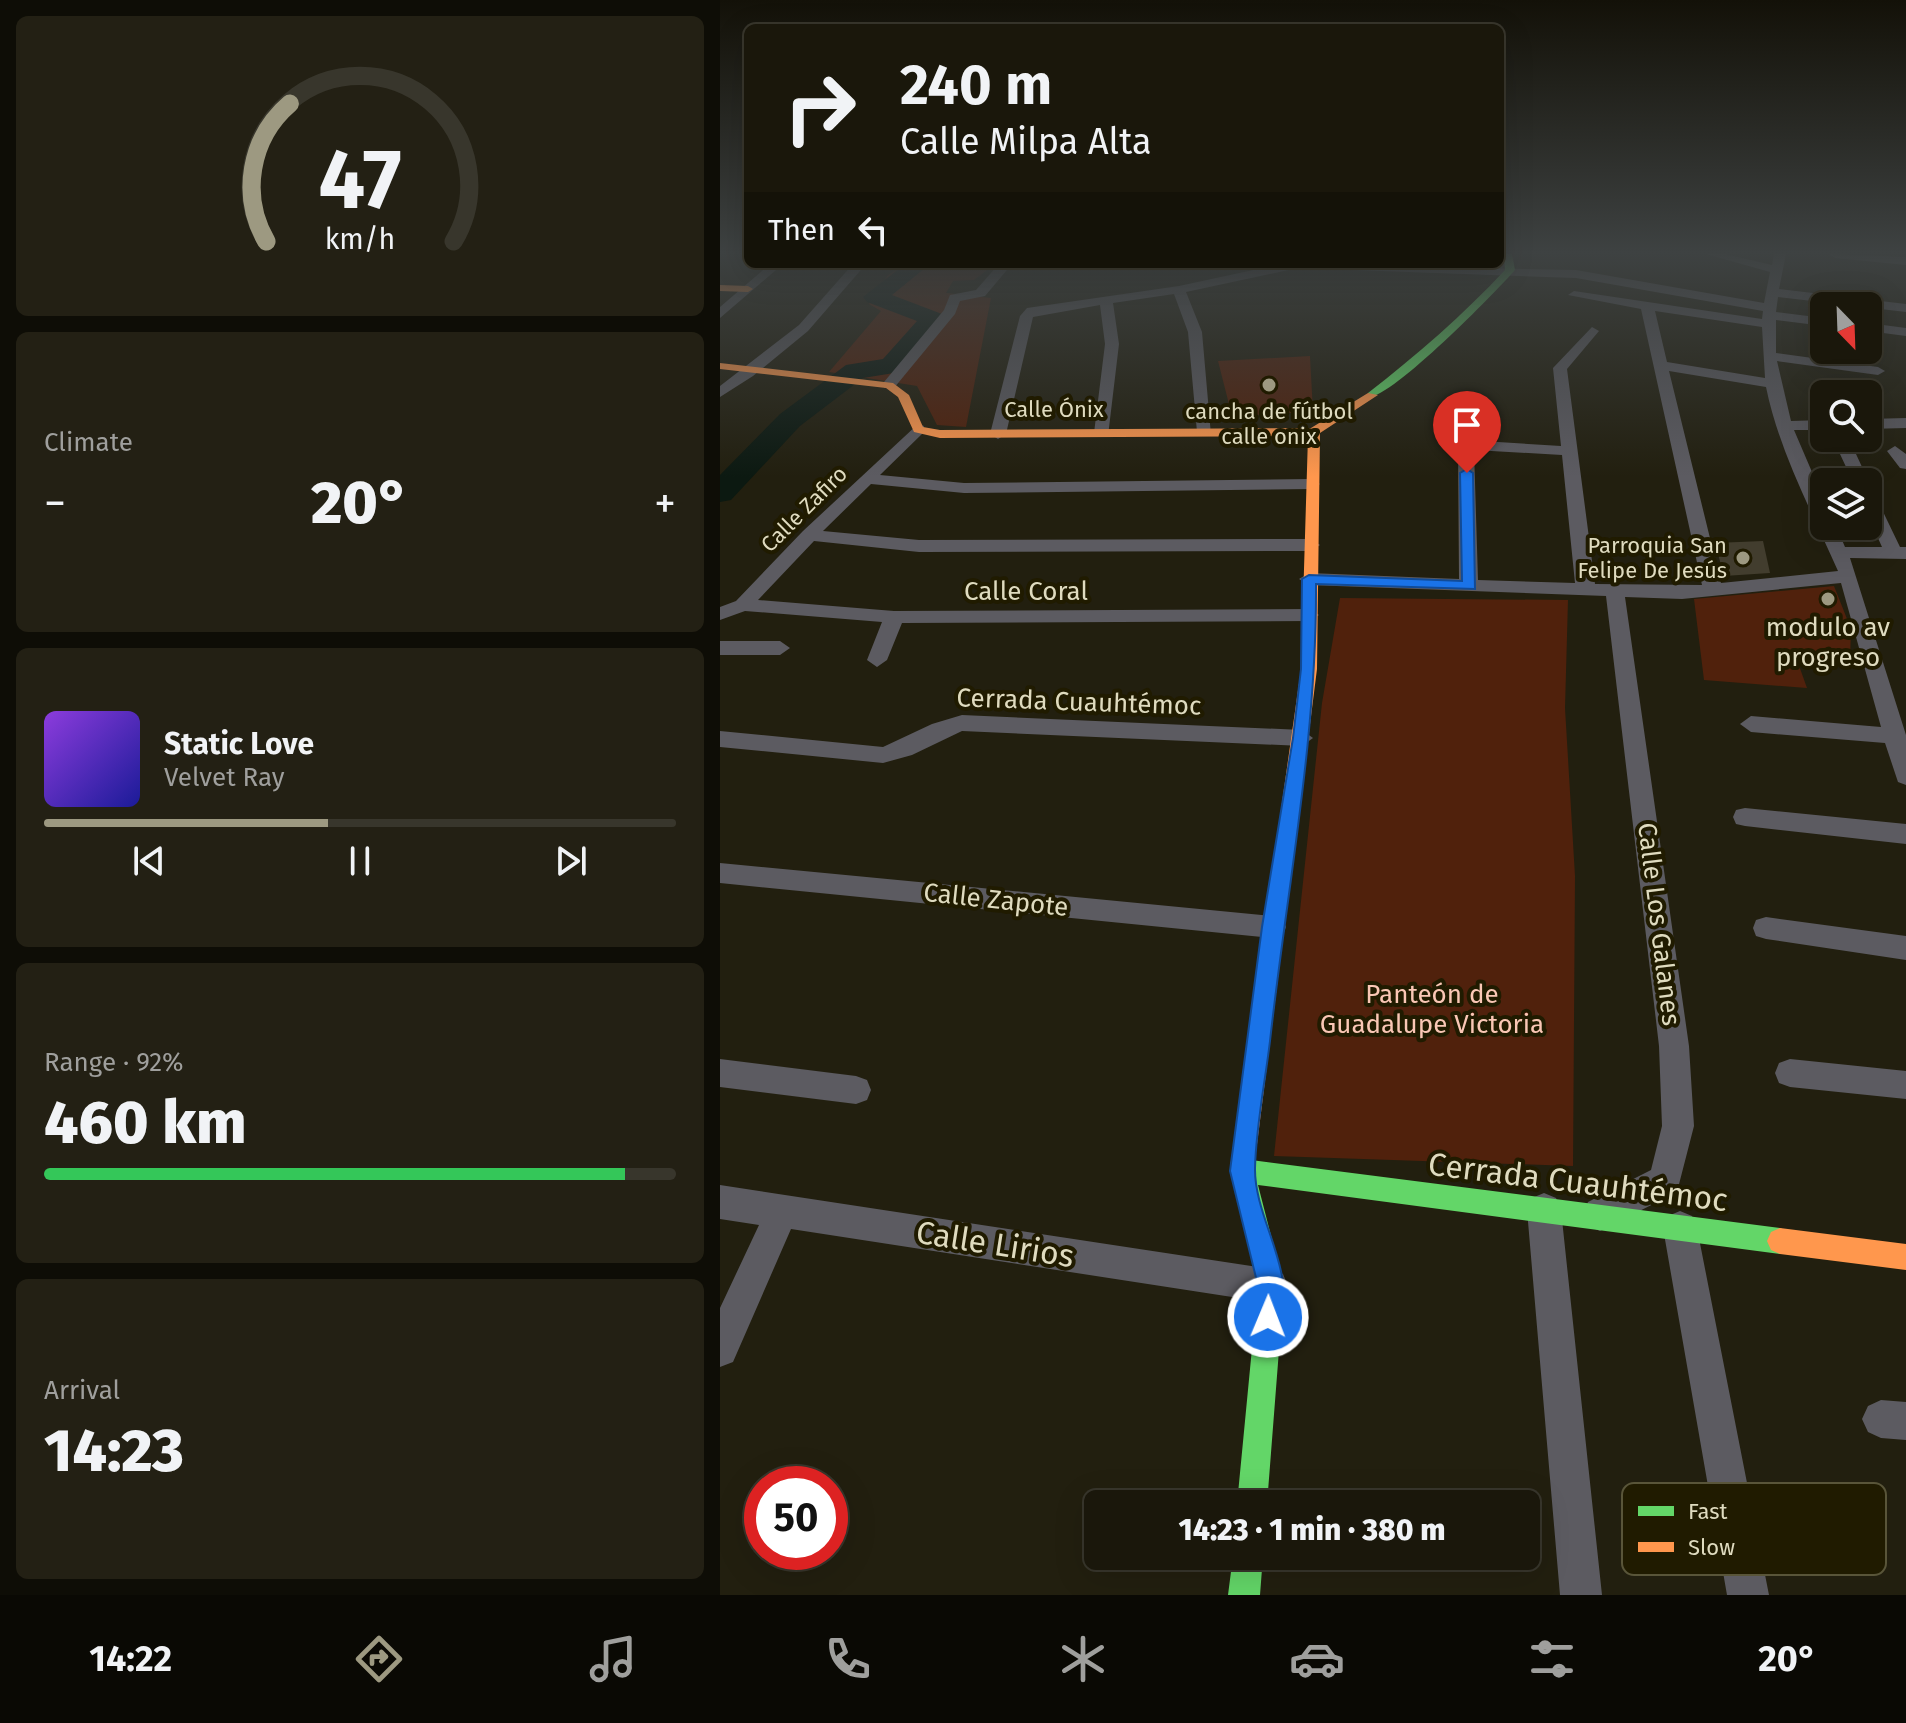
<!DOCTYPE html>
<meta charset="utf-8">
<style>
body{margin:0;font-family:"Fira Sans",sans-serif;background:#232014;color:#f1f3f6;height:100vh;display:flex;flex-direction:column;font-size:30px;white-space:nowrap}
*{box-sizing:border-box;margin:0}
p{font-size:26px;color:#9f9f9d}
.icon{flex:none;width:44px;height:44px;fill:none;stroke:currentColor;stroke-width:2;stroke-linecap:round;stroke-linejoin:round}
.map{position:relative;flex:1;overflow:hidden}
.panel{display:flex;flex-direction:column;gap:16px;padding:16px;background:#0e0d06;width:720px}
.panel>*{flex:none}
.hud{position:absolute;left:24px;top:24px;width:760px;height:244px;border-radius:12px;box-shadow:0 8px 32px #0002,0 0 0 2px #38362c;background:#1a170b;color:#f1f3f6;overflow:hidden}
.needle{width:52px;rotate:157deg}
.controls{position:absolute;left:1090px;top:292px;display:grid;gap:16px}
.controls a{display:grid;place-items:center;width:72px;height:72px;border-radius:12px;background:#1a170b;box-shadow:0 8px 32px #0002,0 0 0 2px #38362c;font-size:40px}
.speed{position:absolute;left:24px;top:1466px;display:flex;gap:16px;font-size:40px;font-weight:700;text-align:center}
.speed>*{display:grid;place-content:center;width:104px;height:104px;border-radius:50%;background:#1a170b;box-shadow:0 8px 32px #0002,0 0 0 2px #38362c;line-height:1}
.speed .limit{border:12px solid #d22;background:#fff;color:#111}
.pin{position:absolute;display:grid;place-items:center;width:68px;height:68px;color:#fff;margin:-82px -34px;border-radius:50% 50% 50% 0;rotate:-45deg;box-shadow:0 0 8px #0007}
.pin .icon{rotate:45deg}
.me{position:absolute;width:88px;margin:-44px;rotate:1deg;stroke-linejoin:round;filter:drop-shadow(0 0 6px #0008)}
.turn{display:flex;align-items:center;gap:28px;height:168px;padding:0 24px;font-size:36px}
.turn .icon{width:104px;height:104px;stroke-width:2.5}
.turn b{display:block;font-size:56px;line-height:68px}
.then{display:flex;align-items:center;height:76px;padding:0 24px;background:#0003;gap:16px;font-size:30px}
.big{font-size:60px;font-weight:800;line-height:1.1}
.panel .tile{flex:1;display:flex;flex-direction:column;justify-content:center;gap:12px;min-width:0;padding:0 28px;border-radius:12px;background:#232014}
.panel .dial{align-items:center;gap:0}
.dial svg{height:208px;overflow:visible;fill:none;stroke:#38362c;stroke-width:7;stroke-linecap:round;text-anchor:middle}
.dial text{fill:#f1f3f6;stroke:none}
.song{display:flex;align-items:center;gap:24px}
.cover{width:96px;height:96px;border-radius:12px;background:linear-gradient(135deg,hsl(270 70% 55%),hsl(240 70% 35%))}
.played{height:8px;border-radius:4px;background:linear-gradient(90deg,#9d9981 45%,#38362c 45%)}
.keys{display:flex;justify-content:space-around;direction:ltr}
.heat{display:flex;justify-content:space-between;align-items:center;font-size:44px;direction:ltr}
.charge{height:12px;border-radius:6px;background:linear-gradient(90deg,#34c759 92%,#38362c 0)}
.trip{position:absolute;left:364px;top:1490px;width:456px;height:80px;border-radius:12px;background:#1a170b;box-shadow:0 8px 32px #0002,0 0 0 2px #38362c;font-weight:800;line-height:80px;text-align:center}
.tab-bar{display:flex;height:128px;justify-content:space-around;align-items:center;background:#0a0904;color:#9f9f9d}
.tab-bar .icon{width:56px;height:56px}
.tab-bar .selected{color:#9d9981}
.tab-bar b{font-size:36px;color:#f1f3f6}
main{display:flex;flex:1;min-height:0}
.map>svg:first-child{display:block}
.green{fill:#50210c}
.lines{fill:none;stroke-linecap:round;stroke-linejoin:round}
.river{fill:#0c1911;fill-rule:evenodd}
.building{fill:#423d2e}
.street{fill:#5c5b61;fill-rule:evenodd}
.fast{fill:#63d668;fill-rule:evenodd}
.slow{fill:#ff974d;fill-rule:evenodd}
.route{fill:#1a73e8;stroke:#114b97;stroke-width:2}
.poi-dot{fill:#9d9981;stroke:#201b00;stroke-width:3}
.labels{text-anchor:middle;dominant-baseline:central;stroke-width:8;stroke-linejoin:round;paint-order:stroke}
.far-street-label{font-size:22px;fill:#dfdbbf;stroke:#201b00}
.far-poi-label{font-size:22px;fill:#dfdbbf;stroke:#201b00}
.street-label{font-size:26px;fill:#dfdbbf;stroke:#201b00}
.poi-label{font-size:26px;fill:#dfdbbf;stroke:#201b00}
.park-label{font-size:26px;fill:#fac7b5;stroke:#201b00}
.near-street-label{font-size:32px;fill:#dfdbbf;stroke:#201b00}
.key{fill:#201b00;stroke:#595539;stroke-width:2}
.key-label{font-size:22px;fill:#dfdbbf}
</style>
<main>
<section class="panel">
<div class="tile dial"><svg viewBox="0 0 100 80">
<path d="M14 69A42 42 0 1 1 86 69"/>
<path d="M14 69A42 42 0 0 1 23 16" stroke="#9d9981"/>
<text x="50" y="56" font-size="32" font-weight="700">47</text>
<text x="50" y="72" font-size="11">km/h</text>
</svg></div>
<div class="tile"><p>Climate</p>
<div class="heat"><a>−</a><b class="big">20°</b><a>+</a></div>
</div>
<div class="tile">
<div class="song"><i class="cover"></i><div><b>Static Love</b><p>Velvet Ray</p></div></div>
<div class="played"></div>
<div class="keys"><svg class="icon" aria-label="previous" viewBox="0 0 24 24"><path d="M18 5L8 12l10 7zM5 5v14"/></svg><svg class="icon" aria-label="pause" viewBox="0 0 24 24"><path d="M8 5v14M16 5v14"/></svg><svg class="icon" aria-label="next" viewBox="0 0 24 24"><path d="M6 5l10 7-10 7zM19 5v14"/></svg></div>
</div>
<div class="tile"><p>Range · 92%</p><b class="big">460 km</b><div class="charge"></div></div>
<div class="tile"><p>Arrival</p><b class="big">14:23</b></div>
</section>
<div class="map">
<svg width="1186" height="1595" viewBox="0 0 1186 1595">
<rect width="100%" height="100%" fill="#221f0f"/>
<!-- green -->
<path class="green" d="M186,264h89l-21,16 -21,1 -7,12 45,5 -25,129 -29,-2 -20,-39 -88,-14 52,-61 -12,-7 19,-29z
M590,356l3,56 -81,4 -14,-55z
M1114,586l17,43 -1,31h-53l10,28 -103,-8 -10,-81z
M620,598l228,2 -3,108 10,168 -2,290 -299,-10 48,-453z"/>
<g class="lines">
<!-- river -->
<path class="river" d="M185,264h25l-38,31 50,19 3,5 -3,5 -42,48 -37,6 -63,48 -69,74 -11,2v-27l60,-61 66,-49 37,-6 34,-38 -50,-19 -4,-5z"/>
</g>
<!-- building -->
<path class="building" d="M1043,541l7,32 -46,3 -9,-33z"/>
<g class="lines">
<!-- street -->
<path class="street" d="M986,254h19l47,11 2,-11h12l-7,35 127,15v8l-128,-15 -2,15 48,6v8l-48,-6v33l102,14 7,4 -7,4 -101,-14 14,60 33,-1v10h-30l30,70v26h12l9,21h37l-14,-31v-24l6,1 26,54h6v12l-56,-1 56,177v50l-8,-3 -13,-39 -134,-11 -11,-8 11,-8 130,11 -40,-144 -159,16 -57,-2 64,449 5,80 -17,66 -77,39 -12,-5 -5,-12 5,-12 63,-32 11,-44 -3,-80 -53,-450 -297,-11 -10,-6 10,-6 150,6 -1,-134 8,-5 95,6 -8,-78 39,-41 7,4 -32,38 28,215 107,1 -61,-276 -73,-14 6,-4 188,28 1,-8 -187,-33 -278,-10 -112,24 16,40 9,103 -14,-3 -9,-100 -14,-38 -61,9 6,41 -11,92 -14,-3 11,-89 -5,-39 -67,12 -27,117 -8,5 -8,-5 30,-118 7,-8 152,-22 102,-22 295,6 188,33 6,-31zM935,311l107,16 3,51 -98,-16zM949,371l97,16c13,64 46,125 72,184l-117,12zM754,450l88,5 13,128 -97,-3z
M1109,254l77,3v8l-71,-7z
M50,264h13l-63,54v-11z
M133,264h13l-58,67 -55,45 -33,21v-11l79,-61z
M279,264h13l-27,32 -25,5 -5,13 -61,74h-10v-6l60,-72 6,-15 26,-5z
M1148,323l38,5v8l-38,-5z
M1186,418v10l-38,1v-10z
M198,424l6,2v6l-44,43 84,8 347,-4 9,5 -9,5 -347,4 -93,-9 -48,47 96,9 392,-1 9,6 -9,6 -392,1 -105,-11 -56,59 136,11 415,-2 10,6 -10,6 -407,2 -15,37 -10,7 -10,-7 15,-38 -137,-11 -25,9v-13l16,-6 67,-70z
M1175,446l11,8v15l-6,-1 -13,-17z
M1128,449l8,5 13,28 -1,2 -15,-2 -13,-28z
M0,641h60l10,7 -10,7h-60z
M242,715l340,15 11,8 -11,8 -340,-15 -50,24 -29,8 -163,-16v-16l163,16 49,-23z
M1025,808l161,16v20l-161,-18 -9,-2 -3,-7 3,-7z
M0,863l553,53 10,3 3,8 -3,8 -10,3 -553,-55z
M1046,917l140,19v24l-140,-21 -10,-3 -3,-8 3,-8z
M0,1059l136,17 11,4 4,10 -4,10 -11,4 -136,-17z
M1070,1059l116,12v28l-116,-12 -11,-4 -4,-10 4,-10z
M0,1185l551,84 12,5 5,12 -5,12 -12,5 -480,-74 -58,133 -13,5v-59l39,-83 -39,-6z
M824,1193l12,5 5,12 41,385h-42l-33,-385 5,-12z
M960,1211l12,5 5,12 72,367h-42l-64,-367 5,-12z
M1161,1400l25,2v38l-25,-2 -13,-6 -6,-13 6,-13z"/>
<!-- fast -->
<path class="fast" d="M784,254h8l3,16c-19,22 -124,129 -147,127v-4c49,-38 95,-78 137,-123z
M522,1156l9,4 529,68 9,4 4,9 -4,9 -9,4 -522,-69 26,101 -17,218h-30l21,-218 -28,-115 3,-12z
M513,1556h30l-3,39h-32z"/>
<!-- slow -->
<path class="slow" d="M0,285l28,1 5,3 -5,3 -28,-1z
M0,363l173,20 16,12 14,32 17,3 371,-2 57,-35 10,2 -58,38 -3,236 -63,499 -3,9 -9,3 -9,-3 -3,-9 71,-499 7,-233 -368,2 -26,-6 -16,-35 -12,-9 -166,-19z
M1060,1228l126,16v26l-126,-16 -9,-4 -4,-9 4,-9z"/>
</g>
<!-- sky -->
<linearGradient id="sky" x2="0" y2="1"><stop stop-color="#131108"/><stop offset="0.53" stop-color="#3e4242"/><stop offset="1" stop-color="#3e4242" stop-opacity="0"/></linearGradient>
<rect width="1186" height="477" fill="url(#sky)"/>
<!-- route -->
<path class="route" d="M747,469l6,4 2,116 -159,-5c1,155 -29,304 -46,457 -5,42 -14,85 -15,127 -1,52 45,106 23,159l-10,4 -9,-4 -4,-10 3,-31 -28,-115 32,-244 31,-189 8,-69 1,-90 7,-4 153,6 -2,-108z"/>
<!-- markers -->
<g class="poi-dot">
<circle cx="549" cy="385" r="8"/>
<circle cx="1023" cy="558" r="8"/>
<circle cx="1108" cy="599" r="8"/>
</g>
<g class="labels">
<!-- far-street labels -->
<g class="far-street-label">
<text x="334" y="409">Calle Ónix</text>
<text transform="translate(84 509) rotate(-45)">Calle Zafiro</text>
</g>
<!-- far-poi labels -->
<g class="far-poi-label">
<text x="549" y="411">cancha de fútbol<tspan x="549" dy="25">calle onix</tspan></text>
<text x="1007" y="545" text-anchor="end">Parroquia San<tspan x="1007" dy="25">Felipe De Jesús</tspan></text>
</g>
<!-- street labels -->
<g class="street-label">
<text x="306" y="591">Calle Coral</text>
<text transform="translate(359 702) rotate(2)">Cerrada Cuauhtémoc</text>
<text transform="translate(276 900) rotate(6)">Calle Zapote</text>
<text transform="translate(939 924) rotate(83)">Calle Los Galanes</text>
</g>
<!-- poi labels -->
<g class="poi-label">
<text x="1108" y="627">modulo av<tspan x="1108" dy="30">progreso</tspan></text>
</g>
<!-- park labels -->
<g class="park-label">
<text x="712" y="994">Panteón de<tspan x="712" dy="30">Guadalupe Victoria</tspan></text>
</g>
<!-- near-street labels -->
<g class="near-street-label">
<text transform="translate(858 1182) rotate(7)">Cerrada Cuauhtémoc</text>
<text transform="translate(275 1244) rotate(9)">Calle Lirios</text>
</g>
</g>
<!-- legend -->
<rect x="902" y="1483" width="264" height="92" rx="12" class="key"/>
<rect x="918" y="1506" width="36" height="10" fill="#63d668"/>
<rect x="918" y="1542" width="36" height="10" fill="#ff974d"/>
<g class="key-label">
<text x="968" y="1519">Fast</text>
<text x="968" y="1555">Slow</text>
</g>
</svg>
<div class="controls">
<a><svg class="needle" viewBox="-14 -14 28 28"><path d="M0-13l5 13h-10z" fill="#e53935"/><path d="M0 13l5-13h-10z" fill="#9f9f9d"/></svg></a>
<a><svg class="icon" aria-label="search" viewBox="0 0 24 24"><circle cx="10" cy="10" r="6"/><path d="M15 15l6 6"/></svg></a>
<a><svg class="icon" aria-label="layers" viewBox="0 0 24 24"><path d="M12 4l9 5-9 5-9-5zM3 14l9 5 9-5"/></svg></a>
</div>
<div class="speed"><div class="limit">50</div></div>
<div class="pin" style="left:747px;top:473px;background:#d93025"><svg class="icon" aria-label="arrive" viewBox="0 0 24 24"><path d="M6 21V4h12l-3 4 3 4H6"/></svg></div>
<svg class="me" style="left:548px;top:1317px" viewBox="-20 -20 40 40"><circle r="17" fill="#1a73e8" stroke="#fff" stroke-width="3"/><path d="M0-11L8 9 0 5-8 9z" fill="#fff"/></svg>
<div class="trip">14:23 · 1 min · 380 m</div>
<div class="hud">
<div class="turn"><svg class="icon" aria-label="right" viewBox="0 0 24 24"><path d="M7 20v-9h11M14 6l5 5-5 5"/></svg><div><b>240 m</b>Calle Milpa Alta</div></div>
<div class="then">Then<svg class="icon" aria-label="left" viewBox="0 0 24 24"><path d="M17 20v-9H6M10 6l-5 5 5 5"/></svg></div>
</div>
</div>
</main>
<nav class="tab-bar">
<b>14:22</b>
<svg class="icon selected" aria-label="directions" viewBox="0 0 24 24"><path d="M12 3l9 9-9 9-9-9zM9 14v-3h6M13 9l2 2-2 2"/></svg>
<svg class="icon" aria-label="music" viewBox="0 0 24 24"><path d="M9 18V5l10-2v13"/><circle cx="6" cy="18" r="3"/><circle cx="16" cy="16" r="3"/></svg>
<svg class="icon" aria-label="phone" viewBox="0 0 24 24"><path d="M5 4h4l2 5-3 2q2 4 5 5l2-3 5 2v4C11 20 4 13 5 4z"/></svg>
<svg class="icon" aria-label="climate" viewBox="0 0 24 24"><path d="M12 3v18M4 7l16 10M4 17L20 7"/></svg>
<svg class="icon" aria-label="car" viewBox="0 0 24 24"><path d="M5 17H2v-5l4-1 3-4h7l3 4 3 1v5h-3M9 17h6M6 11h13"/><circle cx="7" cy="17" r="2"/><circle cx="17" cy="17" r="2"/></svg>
<svg class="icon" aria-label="filters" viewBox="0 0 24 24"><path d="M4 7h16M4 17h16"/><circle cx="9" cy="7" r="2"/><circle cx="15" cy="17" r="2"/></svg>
<b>20°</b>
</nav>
